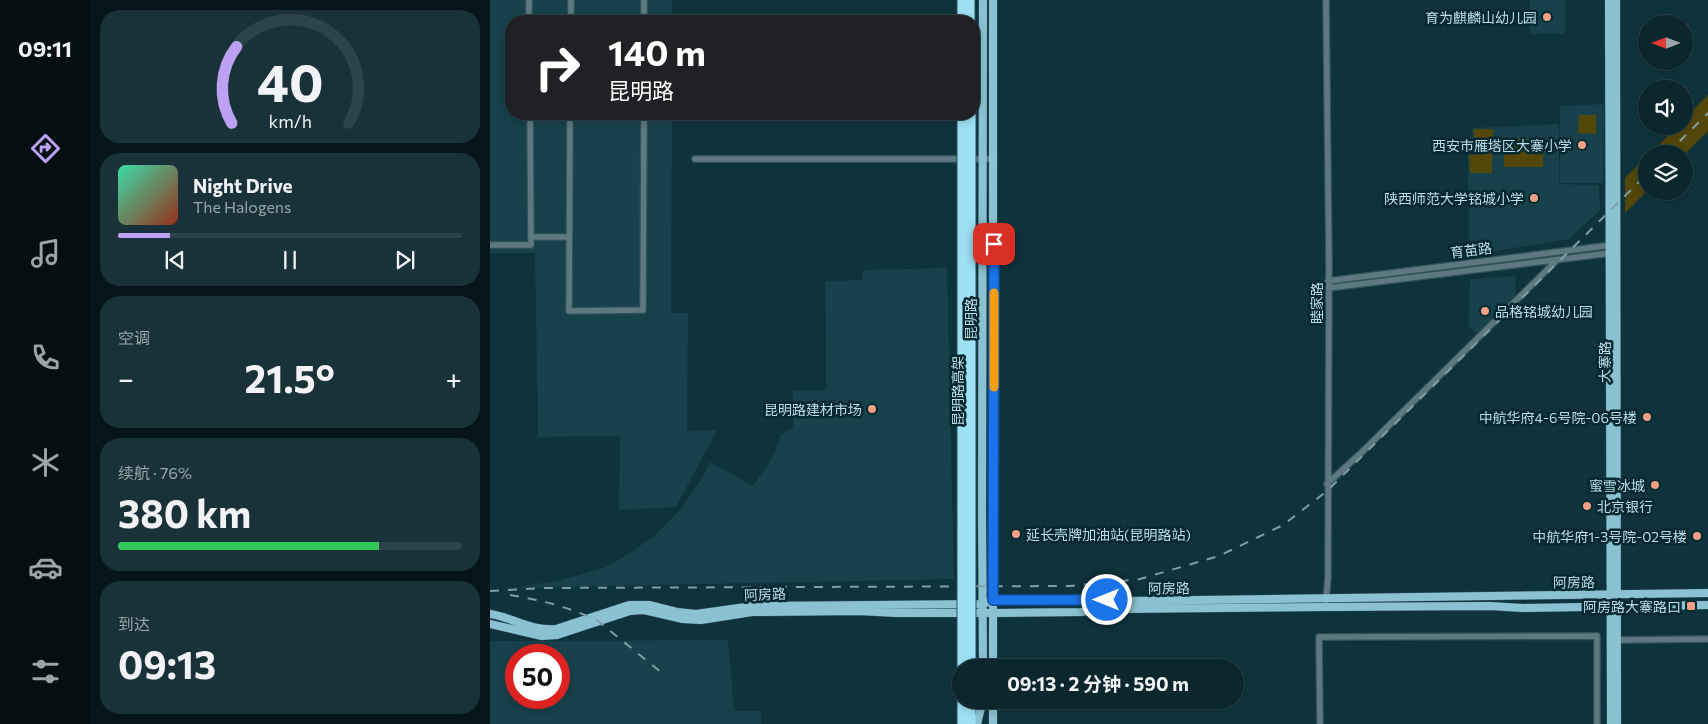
<!DOCTYPE html>
<html lang="zh">
<meta charset="utf-8">
<style>
body{margin:0;font-family:Commissioner,"Noto Sans SC",sans-serif;background:#193239;color:#f1f3f6;height:100vh;display:flex;flex-direction:column;font-size:19px;white-space:nowrap}
*{box-sizing:border-box;margin:0}
p{font-size:16px;color:#9aa5aa}
.icon{flex:none;width:28px;height:28px;fill:none;stroke:currentColor;stroke-width:2;stroke-linecap:round;stroke-linejoin:round}
.map{position:relative;flex:1;overflow:hidden}
.side{display:flex;flex-direction:column;gap:10px;padding:10px;background:#061519;width:400px}
.side>*{flex:none}
.banner{position:absolute;left:15px;top:15px;width:475px;height:105px;border-radius:20px;box-shadow:0 2px 8px #0003,0 0 0 1px #2b4349;background:#202124;color:#fff;overflow:hidden}
.needle{width:32px;rotate:270deg}
.tools{position:absolute;left:1148px;top:15px;display:grid;gap:10px}
.tools a{display:grid;place-items:center;width:55px;height:55px;border-radius:50%;background:#0b262d;box-shadow:0 2px 8px #0003,0 0 0 1px #2b4349;font-size:25px}
.speed{position:absolute;left:15px;top:644px;display:flex;gap:10px;font-size:25px;font-weight:700;text-align:center}
.speed>*{display:grid;place-content:center;width:65px;height:65px;border-radius:50%;background:#0b262d;box-shadow:0 2px 8px #0003,0 0 0 1px #2b4349;line-height:1}
.speed .limit{border:8px solid #d22;background:#fff;color:#111}
.pin{position:absolute;display:grid;place-items:center;width:42px;height:42px;color:#fff;margin:-21px;border-radius:10px;box-shadow:0 2px 8px #0006}
.me{position:absolute;width:55px;margin:-28px;rotate:270deg;stroke-linejoin:round;filter:drop-shadow(0 0 4px #0008)}
.turn{display:flex;align-items:center;gap:18px;height:105px;padding:0 20px;font-size:22px}
.turn .icon{width:65px;height:65px;stroke-width:2.5}
.turn b{display:block;font-size:35px;line-height:42px}
.big{font-size:38px;font-weight:700;line-height:1.1}
.side .tile{flex:1;display:flex;flex-direction:column;justify-content:center;gap:8px;min-width:0;padding:0 18px;border-radius:20px;background:#193239}
.side .dial{align-items:center;gap:0}
.dial svg{height:130px;overflow:visible;fill:none;stroke:#2b4349;stroke-width:7;stroke-linecap:round;text-anchor:middle}
.dial text{fill:#f1f3f6;stroke:none}
.song{display:flex;align-items:center;gap:15px}
.cover{width:60px;height:60px;border-radius:8px;background:linear-gradient(135deg,hsl(160 70% 55%),hsl(10 70% 35%))}
.played{height:5px;border-radius:2px;background:linear-gradient(90deg,#bca0f2 15%,#2b4349 15%)}
.keys{display:flex;justify-content:space-around;direction:ltr}
.heat{display:flex;justify-content:space-between;align-items:center;font-size:28px;direction:ltr}
.charge{height:8px;border-radius:4px;background:linear-gradient(90deg,#34c759 76%,#2b4349 0)}
.trip{position:absolute;left:462px;top:659px;width:292px;height:50px;border-radius:25px;background:#0b262d;box-shadow:0 2px 8px #0003,0 0 0 1px #2b4349;font-weight:700;line-height:50px;text-align:center}
main{display:flex;flex:1;min-height:0}
.dock{display:flex;flex-direction:column;width:90px;justify-content:space-around;align-items:center;background:#040f12;color:#9aa5aa}
.dock .icon{width:35px;height:35px}
.dock .active{color:#bca0f2}
.dock b{font-size:22px;color:#f1f3f6}
.map>svg:first-child{display:block}
.built{fill:#17414b;fill-rule:evenodd}
.green{fill:#53470a}
.lines{fill:none;stroke-linecap:round;stroke-linejoin:round}
.minor-casing{stroke:#2e515b;stroke-width:8}
.major-casing{stroke:#2e515b;stroke-width:9}
.highway-casing{stroke:#2e515b;stroke-width:11}
.minor{stroke:#5e787f;stroke-width:5.5}
.major{stroke:#8bc2d2;stroke-width:8}
.highway{stroke:#9de0f3;stroke-width:9}
.rail{stroke:#7e9fa8;stroke-width:2;stroke-dasharray:9 9;stroke-linecap:butt}
.highway-bridge-casing{stroke:#2e515b;stroke-width:11;stroke-linecap:butt}
.highway-bridge{stroke:#9de0f3;stroke-width:9}
.route-casing{stroke:#114b97;stroke-width:12}
.route{stroke:#1a73e8;stroke-width:9}
.slow{stroke:#f59e0b;stroke-width:9}
.poi-dot{fill:#f39f85;stroke:#042931;stroke-width:2}
.labels{text-anchor:middle;dominant-baseline:central;stroke-width:5;stroke-linejoin:round;paint-order:stroke}
.poi-label{font-size:14px;fill:#bddce6;stroke:#042931;text-anchor:end}
.street-label{font-size:14px;fill:#bddce6;stroke:#042931}
</style>
<main>
<nav class="dock">
<b>09:11</b>
<svg class="icon active" aria-label="directions" viewBox="0 0 24 24"><path d="M12 3l9 9-9 9-9-9zM9 14v-3h6M13 9l2 2-2 2"/></svg>
<svg class="icon" aria-label="music" viewBox="0 0 24 24"><path d="M9 18V5l10-2v13"/><circle cx="6" cy="18" r="3"/><circle cx="16" cy="16" r="3"/></svg>
<svg class="icon" aria-label="phone" viewBox="0 0 24 24"><path d="M5 4h4l2 5-3 2q2 4 5 5l2-3 5 2v4C11 20 4 13 5 4z"/></svg>
<svg class="icon" aria-label="climate" viewBox="0 0 24 24"><path d="M12 3v18M4 7l16 10M4 17L20 7"/></svg>
<svg class="icon" aria-label="car" viewBox="0 0 24 24"><path d="M5 17H2v-5l4-1 3-4h7l3 4 3 1v5h-3M9 17h6M6 11h13"/><circle cx="7" cy="17" r="2"/><circle cx="17" cy="17" r="2"/></svg>
<svg class="icon" aria-label="filters" viewBox="0 0 24 24"><path d="M4 7h16M4 17h16"/><circle cx="9" cy="7" r="2"/><circle cx="15" cy="17" r="2"/></svg>
</nav>
<section class="side">
<div class="tile dial"><svg viewBox="0 0 100 80">
<path d="M14 69A42 42 0 1 1 86 69"/>
<path d="M14 69A42 42 0 0 1 17 22" stroke="#bca0f2"/>
<text x="50" y="56" font-size="32" font-weight="700">40</text>
<text x="50" y="72" font-size="11">km/h</text>
</svg></div>
<div class="tile">
<div class="song"><i class="cover"></i><div><b>Night Drive</b><p>The Halogens</p></div></div>
<div class="played"></div>
<div class="keys"><svg class="icon" aria-label="previous" viewBox="0 0 24 24"><path d="M18 5L8 12l10 7zM5 5v14"/></svg><svg class="icon" aria-label="pause" viewBox="0 0 24 24"><path d="M8 5v14M16 5v14"/></svg><svg class="icon" aria-label="next" viewBox="0 0 24 24"><path d="M6 5l10 7-10 7zM19 5v14"/></svg></div>
</div>
<div class="tile"><p>空调</p>
<div class="heat"><a>−</a><b class="big">21.5°</b><a>+</a></div>
</div>
<div class="tile"><p>续航 · 76%</p><b class="big">380 km</b><div class="charge"></div></div>
<div class="tile"><p>到达</p><b class="big">09:13</b></div>
</section>
<div class="map">
<svg width="1218" height="724" viewBox="0 0 1218 724">
<rect width="100%" height="100%" fill="#0f333c"/>
<!-- built -->
<path class="built" d="M0,0h182v21h-161v93h161l-1,199h17l-1,118 30,-1 -41,77 -57,3 1,-74 -82,1 -3,-184h-45z
M1040,0h35v34h-35z
M1114,104l-1,79h-43v-77z
M1069,124v60l40,1 1,25 -31,29 -100,16 -1,-100 5,-1 -1,-26z
M457,268l7,311 -444,9 47,-7 47,-13 23,-13 27,-19 26,-26 21,-30 9,-18 43,24 21,-31 7,-21 12,-6v-38h33l-1,-109 37,-1 1,-10z
M1026,276l-1,20 -37,39 -9,-9 1,-47z
M238,640l6,71h27v13h-271v-83zM26,655h43v43h-43z"/>
<!-- green -->
<path class="green" d="M1218,95v36l-24,24v-1h-34l27,-28h7v-7z
M1089,115h17v19l-18,-1z
M984,129h19l-1,44h-22l-1,-18h5z
M1014,139h39v28h-39z
M1156,157l1,34 -22,22v-35z"/>
<g class="lines">
<!-- minor casing -->
<g class="minor-casing">
<path id="minor" d="M39,0v21
M836,0l3,264 -1,313 -2,25
M81,21v-21
M154,21v-21
M80,114l-1,197 74,-1 1,-196
M205,159h299
M41,237h38
M0,245h41l-1,-131
M838,281l284,-36
M838,288l283,-35
M837,484l35,-32 195,-192
M1127,640l91,-1
M830,724l-1,-87 278,-1v88"/>
</g>
<!-- major casing -->
<g class="major-casing">
<path id="major" d="M493,0l-1,512 1,156
M1119,0l2,724
M1126,0l1,724
M0,614c25,4 39,17 66,15l73,-24h20l28,7 19,2 57,-8 230,-2 10,-4h114l21,1 580,-8
M0,624l52,12 15,-1 73,-24 14,-1 39,9 18,1 51,-8 107,-1 37,2h98l86,-1 37,-3 209,-2 163,-1 34,2 185,-3
M503,668v-668
M487,724l6,-24
M503,724v-24"/>
</g>
<!-- highway casing -->
<g class="highway-casing">
<path id="highway" d="M480,0v21
M472,21v-21
M481,700v24
M472,724v-24"/>
</g>
<!-- minor -->
<use href="#minor" class="minor"/>
<!-- major -->
<use href="#major" class="major"/>
<!-- highway -->
<use href="#highway" class="highway"/>
<!-- rail -->
<path class="rail" d="M1177,154l41,-41
M0,591l54,-3 526,-2 70,-7 79,-23 64,-31 44,-34 319,-316
M20,595c30,5 60,12 88,26l64,52"/>
<!-- highway-bridge casing -->
<g class="highway-bridge-casing">
<path id="highway-bridge" d="M481,114v554
M472,668v-554"/>
</g>
<!-- highway-bridge -->
<use href="#highway-bridge" class="highway-bridge"/>
</g>
<g class="lines">
<!-- route casing -->
<g class="route-casing">
<path id="route" d="M504,244l-1,356h114"/>
</g>
<!-- route -->
<use href="#route" class="route"/>
<!-- slow -->
<path class="slow" d="M504,293v94"/>
</g>
<!-- markers -->
<g class="poi-dot">
<circle cx="1057" cy="17" r="5"/>
<circle cx="1092" cy="145" r="5"/>
<circle cx="1044" cy="198" r="5"/>
<circle cx="995" cy="311" r="5"/>
<circle cx="382" cy="409" r="5"/>
<circle cx="1157" cy="417" r="5"/>
<circle cx="1165" cy="485" r="5"/>
<circle cx="1097" cy="506" r="5"/>
<circle cx="526" cy="534" r="5"/>
<circle cx="1207" cy="536" r="5"/>
<rect x="1196" y="601" width="10" height="10" rx="2.5"/>
</g>
<g class="labels">
<!-- poi labels -->
<g class="poi-label">
<text x="1047" y="17">育为麒麟山幼儿园</text>
<text x="1082" y="145">西安市雁塔区大寨小学</text>
<text x="1034" y="198">陕西师范大学铭城小学</text>
<text x="1005" y="311" text-anchor="start">品格铭城幼儿园</text>
<text x="372" y="409">昆明路建材市场</text>
<text x="1147" y="417">中航华府4-6号院-06号楼</text>
<text x="1155" y="485">蜜雪冰城</text>
<text x="1107" y="506" text-anchor="start">北京银行</text>
<text x="536" y="534" text-anchor="start">延长壳牌加油站(昆明路站)</text>
<text x="1197" y="536">中航华府1-3号院-02号楼</text>
<text x="1191" y="606">阿房路大寨路口</text>
</g>
<!-- street labels -->
<g class="street-label">
<text transform="translate(981 250) rotate(-7)">育苗路</text>
<text transform="translate(826 303) rotate(-90)">睦家路</text>
<text transform="translate(480 319) rotate(-90)">昆明路</text>
<text transform="translate(1114 362) rotate(-90)">大寨路</text>
<text transform="translate(467 391) rotate(-90)">昆明路高架</text>
<text transform="translate(1084 582) rotate(-1)">阿房路</text>
<text transform="translate(679 588) rotate(-1)">阿房路</text>
<text transform="translate(275 594) rotate(-3)">阿房路</text>
</g>
</g>
</svg>
<div class="tools">
<a><svg class="needle" viewBox="-14 -14 28 28"><path d="M0-13l5 13h-10z" fill="#e53935"/><path d="M0 13l5-13h-10z" fill="#9aa5aa"/></svg></a>
<a><svg class="icon" aria-label="sound" viewBox="0 0 24 24"><path d="M4 9h4l5-4v14l-5-4H4zM17 9q2 3 0 6"/></svg></a>
<a><svg class="icon" aria-label="layers" viewBox="0 0 24 24"><path d="M12 4l9 5-9 5-9-5zM3 14l9 5 9-5"/></svg></a>
</div>
<div class="speed"><div class="limit">50</div></div>
<div class="pin" style="left:504px;top:244px;background:#d93025"><svg class="icon" aria-label="arrive" viewBox="0 0 24 24"><path d="M6 21V4h12l-3 4 3 4H6"/></svg></div>
<svg class="me" style="left:617px;top:600px" viewBox="-20 -20 40 40"><circle r="17" fill="#1a73e8" stroke="#fff" stroke-width="3"/><path d="M0-11L8 9 0 5-8 9z" fill="#fff"/></svg>
<div class="trip">09:13 · 2 分钟 · 590 m</div>
<div class="banner">
<div class="turn"><svg class="icon" aria-label="right" viewBox="0 0 24 24"><path d="M7 20v-9h11M14 6l5 5-5 5"/></svg><div><b>140 m</b>昆明路</div></div>
</div>
</div>
</main>
